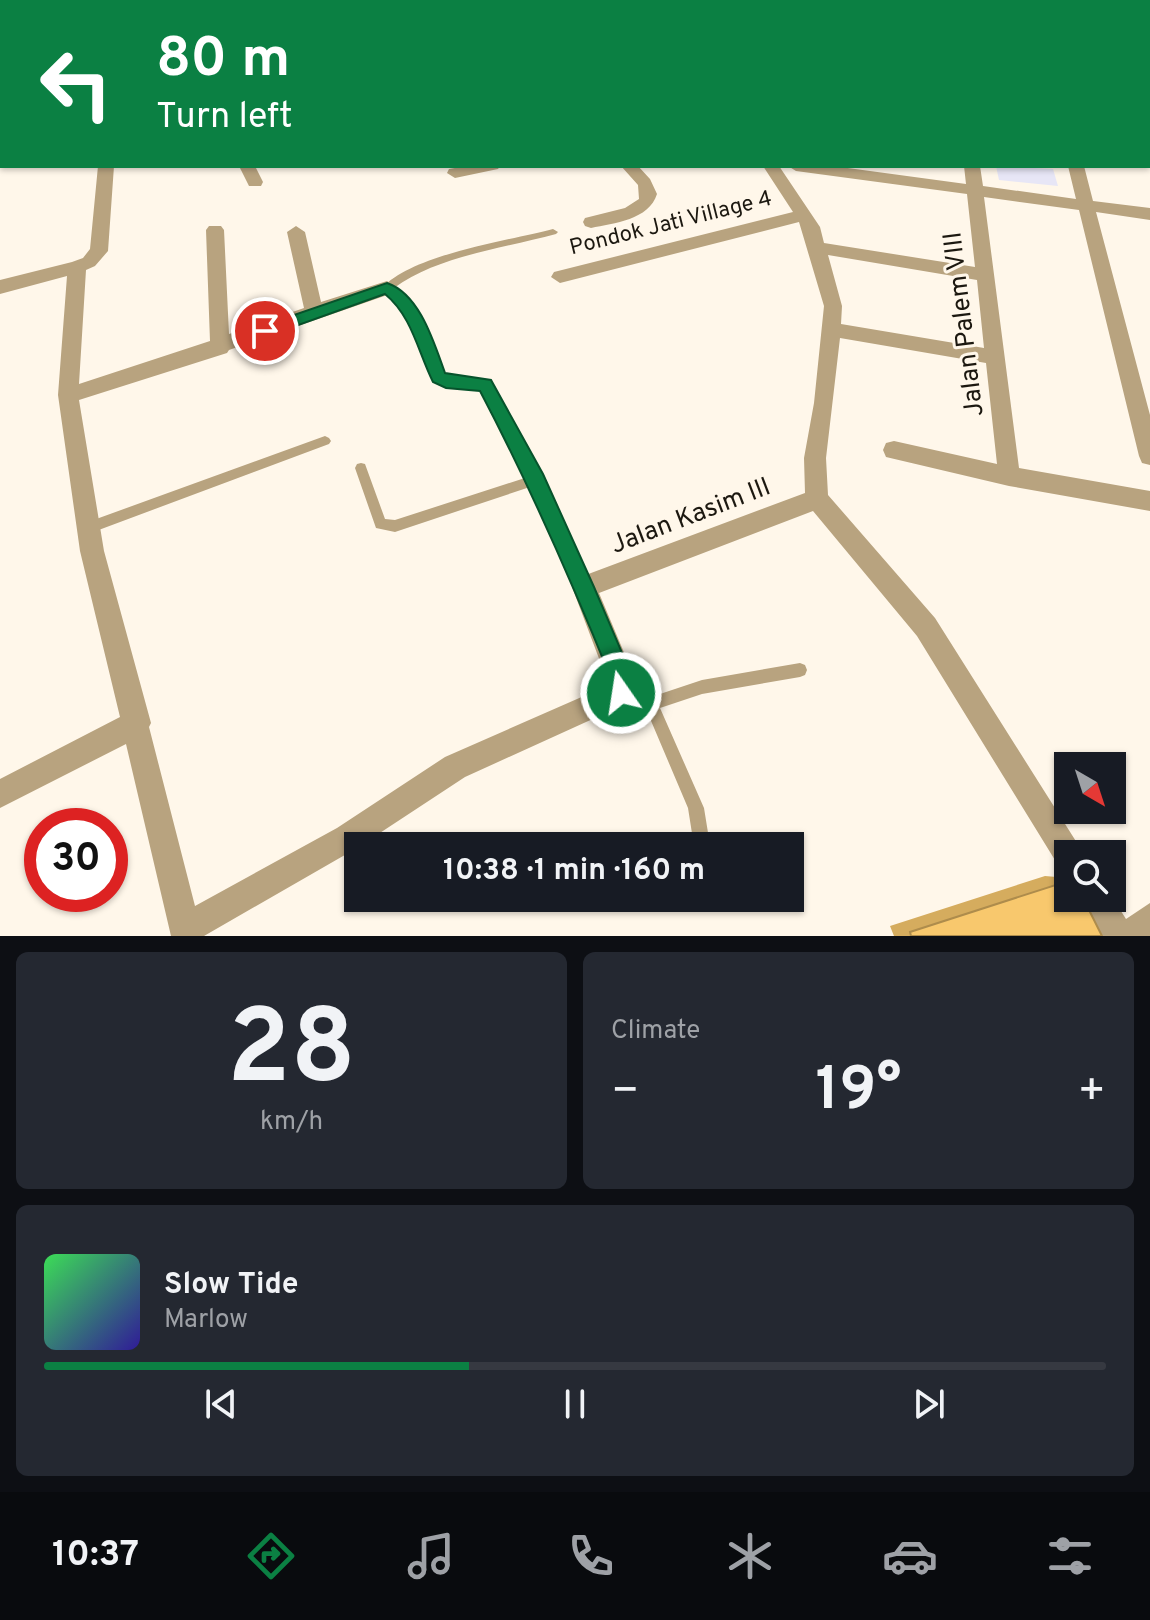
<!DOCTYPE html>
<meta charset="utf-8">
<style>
body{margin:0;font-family:Overpass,sans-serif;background:#242831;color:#f1f3f6;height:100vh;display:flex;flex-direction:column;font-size:30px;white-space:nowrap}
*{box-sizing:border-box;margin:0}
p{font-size:26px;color:#9ea1a6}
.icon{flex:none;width:44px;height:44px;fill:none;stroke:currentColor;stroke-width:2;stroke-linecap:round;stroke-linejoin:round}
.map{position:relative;height:936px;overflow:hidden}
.sheet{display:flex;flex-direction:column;gap:16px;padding:16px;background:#0d0f14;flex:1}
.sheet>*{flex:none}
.banner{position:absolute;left:0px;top:0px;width:1150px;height:168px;box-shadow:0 2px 6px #0004;background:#0b8043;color:#fff;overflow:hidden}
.needle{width:52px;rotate:141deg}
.controls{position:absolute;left:1054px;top:752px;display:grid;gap:16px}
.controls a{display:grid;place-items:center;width:72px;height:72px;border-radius:0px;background:#171b24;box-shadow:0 2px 6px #0004;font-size:40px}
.speed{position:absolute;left:24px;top:808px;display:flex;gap:16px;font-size:40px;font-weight:700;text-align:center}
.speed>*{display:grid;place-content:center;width:104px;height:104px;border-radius:50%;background:#171b24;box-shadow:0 2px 6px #0004;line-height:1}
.speed .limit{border:12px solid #d22;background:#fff;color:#111}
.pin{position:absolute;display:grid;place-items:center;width:68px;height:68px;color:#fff;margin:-34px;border:4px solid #fff;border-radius:50%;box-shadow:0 2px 8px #0007}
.me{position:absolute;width:88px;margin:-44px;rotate:347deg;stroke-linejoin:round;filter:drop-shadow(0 0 6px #0008)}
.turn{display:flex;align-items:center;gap:28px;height:168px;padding:0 24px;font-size:36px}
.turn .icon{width:104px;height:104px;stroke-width:2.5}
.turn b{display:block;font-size:56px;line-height:68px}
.big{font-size:60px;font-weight:700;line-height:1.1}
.sheet .widget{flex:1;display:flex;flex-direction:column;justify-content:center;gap:12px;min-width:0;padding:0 28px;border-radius:12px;background:#242831}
.sheet .dial{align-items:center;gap:0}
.dial b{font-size:104px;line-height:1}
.song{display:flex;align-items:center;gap:24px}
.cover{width:96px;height:96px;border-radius:12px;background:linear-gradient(135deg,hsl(130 70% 55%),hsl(250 70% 35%))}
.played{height:8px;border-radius:4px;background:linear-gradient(90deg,#0b8043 40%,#363941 40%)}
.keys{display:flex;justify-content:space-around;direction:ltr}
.heat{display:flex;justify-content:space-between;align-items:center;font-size:44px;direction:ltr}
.sheet .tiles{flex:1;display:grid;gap:16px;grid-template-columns:1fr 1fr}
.widget:last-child{grid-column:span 2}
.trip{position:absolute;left:344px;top:832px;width:460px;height:80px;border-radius:0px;background:#171b24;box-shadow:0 2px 6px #0004;font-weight:700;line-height:80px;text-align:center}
.menu{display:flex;height:128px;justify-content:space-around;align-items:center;background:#090b0e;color:#9ea1a6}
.menu .icon{width:56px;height:56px}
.menu .current{color:#0b8043}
.menu b{font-size:36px;color:#f1f3f6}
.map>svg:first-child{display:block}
.built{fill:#fdefd8}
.green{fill:#e7e6f6}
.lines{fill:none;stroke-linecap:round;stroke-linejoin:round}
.service{fill:#b8a37f;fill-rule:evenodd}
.minor{fill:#b8a37f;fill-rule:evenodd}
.primary{fill:#805c00;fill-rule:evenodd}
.wall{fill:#d5ac5e}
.building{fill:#f8c86d;stroke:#ae8c4c;stroke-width:2}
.route{fill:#0b8043;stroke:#07532c;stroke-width:2}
.labels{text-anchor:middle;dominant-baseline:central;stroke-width:6;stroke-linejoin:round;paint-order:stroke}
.far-street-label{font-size:22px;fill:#1c1810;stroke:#fff7ea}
.street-label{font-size:26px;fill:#1c1810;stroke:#fff7ea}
</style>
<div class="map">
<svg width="1150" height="936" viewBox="0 0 1150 936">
<rect width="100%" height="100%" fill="#fff7ea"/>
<!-- built -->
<path class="built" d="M234,0h553l-570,2z"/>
<!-- green -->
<path class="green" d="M996,166l57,3 5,17 -59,-6z"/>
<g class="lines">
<!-- service -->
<path class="service" d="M553,229l5,3 -2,2c-51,14 -119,22 -162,54 26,20 37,56 48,86l5,3 31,1 18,12 44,86 49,106 2,5 -2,5 -5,1 -5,-1 -46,-106 -138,46 -19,-4 -21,-60 2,-4 4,-1 4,1 20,55 10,1 133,-43c-9,-19 -34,-80 -50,-89 -11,-6 -28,0 -44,-8l-17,-46 -21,-33 -14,-13c31,-34 126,-47 171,-59z
M325,436l4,2 2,3 -2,3 -241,90 -4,-2 -2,-4 2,-4 4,-2z
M800,663l5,2 2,5 -2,5 -5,2 -98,17 -42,14 44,100 6,37 -16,1 -6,-38 -42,-99 -30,-11 -2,-5 2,-5 5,-2 30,11 51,-17z"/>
<!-- minor -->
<path class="minor" d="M187,0h12v2h-12z
M360,0h12v2h-12z
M1120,0h12l1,2h-12z
M1148,39l2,1v11h-2z
M98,166h16l-6,85 -13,15 -9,4 -7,114 131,-43 -4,-111 3,-4h12l3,4 5,104 75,-26 -17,-76 9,-6 9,6 16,70 66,-21 9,7 -3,5 -164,57 -2,3 -148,47 25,151 47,172 -2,4 46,179 142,-78 108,-71 164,-72 -37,-98 3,-8 230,-86 -1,-35 10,-55 10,-97 -25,-84 -239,61 -9,-6 3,-5 239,-60 -30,-46h16l41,61 4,16 151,24 -8,-73 -171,-23 -8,-5h45l133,18 -2,-18h16l3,20 93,13 -8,-33h16l9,35 57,7v12l-54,-8 54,203v50l-8,-2 -3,-7 -60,-246 -95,-13 35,271 131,23v20l-141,-25 -123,-29 -3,-7 3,-7 8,-2 103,23 -11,-101 -146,-25 -14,120 2,37 107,123 149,236h-16v15l-10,-4 -141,-229 -104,-125 -214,82 37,88 -6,21 -165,75 -108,71 -153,88h-33l-45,-192 -126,64v-29l120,-62 -40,-166 -22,-156 9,-119 -67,18v-14l72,-18 11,-4 7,-9zM828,255l149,25 7,68 -143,-24 1,-18z
M239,166h16l8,16 -2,4h-12z
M466,166h34l-2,3 -43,9 -8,-5 2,-4z
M621,166h17l12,13 7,15c-8,26 -43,29 -66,34l-6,-2 -2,-4 2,-4 40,-10 14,-9 -1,-14z
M1112,897l14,22 24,-16v33h-50l-20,-38z"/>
<!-- primary -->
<path class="primary" d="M0,18h2v8h-2z"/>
</g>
<!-- wall -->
<path class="wall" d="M543,0h177l-16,2h-160z
M1092,0h26l-1,2h-24z
M1045,876l23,2v20l34,38h-208l-4,-10z"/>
<!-- building -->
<path class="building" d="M476,0h49l1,1 -49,1z
M1148,47l2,6v10h-2z
M1068,881v17h15l19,38h-191l-1,-4z"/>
<!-- route -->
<path class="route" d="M387,283c33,11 47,60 58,90l46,7 52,94 51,113 40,94 -5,20 -8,3 -8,-3 -3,-8 2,-12c-40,-99 -82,-195 -132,-290l-34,-3 -13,-6c-15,-30 -21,-66 -48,-88l-120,43 -8,-6 2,-4z"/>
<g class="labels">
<!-- far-street labels -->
<g class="far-street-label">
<text transform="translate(671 224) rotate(-14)">Pondok Jati Village 4</text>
</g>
<!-- street labels -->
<g class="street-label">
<text transform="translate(965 324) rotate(-97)">Jalan Palem VIII</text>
<text transform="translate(691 517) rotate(-21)">Jalan Kasim III</text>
</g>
</g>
</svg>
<div class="controls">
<a><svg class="needle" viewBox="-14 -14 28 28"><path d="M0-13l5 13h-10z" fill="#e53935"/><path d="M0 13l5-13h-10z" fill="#9ea1a6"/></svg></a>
<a><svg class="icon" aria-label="search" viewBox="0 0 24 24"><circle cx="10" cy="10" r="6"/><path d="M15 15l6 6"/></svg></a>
</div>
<div class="speed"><div class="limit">30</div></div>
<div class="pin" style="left:265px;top:331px;background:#d93025"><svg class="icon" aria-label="arrive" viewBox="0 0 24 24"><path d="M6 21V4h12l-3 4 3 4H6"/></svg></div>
<svg class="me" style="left:621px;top:693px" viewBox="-20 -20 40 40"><circle r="17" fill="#0b8043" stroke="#fff" stroke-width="3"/><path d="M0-11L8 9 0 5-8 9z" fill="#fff"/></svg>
<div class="trip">10:38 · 1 min · 160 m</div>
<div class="banner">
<div class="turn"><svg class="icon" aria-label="left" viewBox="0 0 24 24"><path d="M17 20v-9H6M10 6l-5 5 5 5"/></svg><div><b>80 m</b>Turn left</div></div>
</div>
</div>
<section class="sheet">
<div class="tiles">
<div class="widget dial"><b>28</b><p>km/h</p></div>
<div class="widget"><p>Climate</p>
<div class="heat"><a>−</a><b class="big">19°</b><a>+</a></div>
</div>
<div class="widget">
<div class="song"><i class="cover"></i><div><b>Slow Tide</b><p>Marlow</p></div></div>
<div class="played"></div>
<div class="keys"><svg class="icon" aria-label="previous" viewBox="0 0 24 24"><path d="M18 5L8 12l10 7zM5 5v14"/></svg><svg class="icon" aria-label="pause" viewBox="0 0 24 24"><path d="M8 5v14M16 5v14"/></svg><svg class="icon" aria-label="next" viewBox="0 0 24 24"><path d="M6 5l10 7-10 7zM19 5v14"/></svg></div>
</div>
</div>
</section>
<nav class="menu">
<b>10:37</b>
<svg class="icon current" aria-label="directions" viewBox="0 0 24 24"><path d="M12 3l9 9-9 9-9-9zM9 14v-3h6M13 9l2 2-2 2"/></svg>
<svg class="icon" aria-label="music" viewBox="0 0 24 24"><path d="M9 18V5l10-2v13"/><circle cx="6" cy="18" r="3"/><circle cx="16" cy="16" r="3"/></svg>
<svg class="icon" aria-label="phone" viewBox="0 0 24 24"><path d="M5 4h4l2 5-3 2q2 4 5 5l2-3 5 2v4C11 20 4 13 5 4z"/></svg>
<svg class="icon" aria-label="climate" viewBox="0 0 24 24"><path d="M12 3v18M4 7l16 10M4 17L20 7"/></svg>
<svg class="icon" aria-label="car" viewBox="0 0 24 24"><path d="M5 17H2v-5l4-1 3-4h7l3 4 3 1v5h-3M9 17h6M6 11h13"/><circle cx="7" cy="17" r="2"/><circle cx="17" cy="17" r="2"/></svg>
<svg class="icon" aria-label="filters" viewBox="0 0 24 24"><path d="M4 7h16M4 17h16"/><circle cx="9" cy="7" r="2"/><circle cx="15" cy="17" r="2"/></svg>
</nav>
